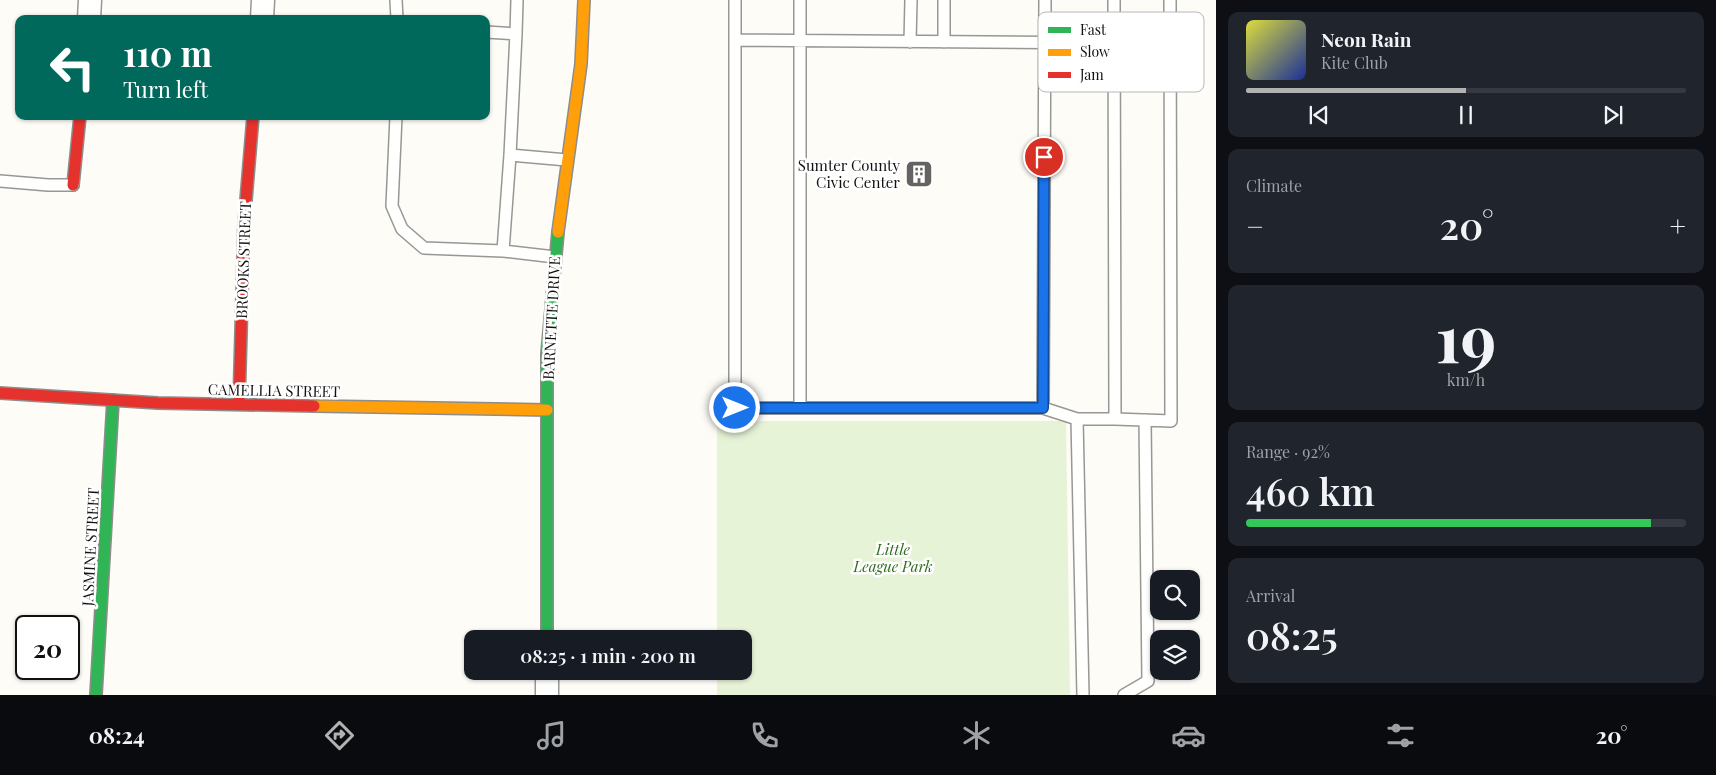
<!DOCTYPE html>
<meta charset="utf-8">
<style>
body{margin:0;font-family:"Playfair Display",serif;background:#20242c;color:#f1f3f6;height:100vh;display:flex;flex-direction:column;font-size:19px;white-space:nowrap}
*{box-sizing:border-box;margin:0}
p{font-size:16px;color:#9ea1a6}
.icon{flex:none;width:28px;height:28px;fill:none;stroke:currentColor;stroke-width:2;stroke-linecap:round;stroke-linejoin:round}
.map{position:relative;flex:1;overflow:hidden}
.details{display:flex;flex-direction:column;gap:12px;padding:12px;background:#0d0f14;width:500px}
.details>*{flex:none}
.banner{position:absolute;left:15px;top:15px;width:475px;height:105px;border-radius:10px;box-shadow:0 1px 4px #0004;background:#00695c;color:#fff;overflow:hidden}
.buttons{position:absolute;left:1150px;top:570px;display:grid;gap:10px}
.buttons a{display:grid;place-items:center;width:50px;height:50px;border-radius:10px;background:#171b24;box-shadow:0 1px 4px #0004;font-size:25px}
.speed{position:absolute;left:15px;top:615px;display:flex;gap:10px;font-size:25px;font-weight:700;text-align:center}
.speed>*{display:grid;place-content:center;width:65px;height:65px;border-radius:50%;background:#171b24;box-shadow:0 1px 4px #0004;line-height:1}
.speed .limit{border:2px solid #111;border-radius:8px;background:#fff;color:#111}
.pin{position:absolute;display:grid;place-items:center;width:42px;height:42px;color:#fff;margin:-21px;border:2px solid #fff;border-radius:50%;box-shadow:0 1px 5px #0007}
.me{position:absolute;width:55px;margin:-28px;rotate:90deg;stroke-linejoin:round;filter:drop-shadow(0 0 4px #0008)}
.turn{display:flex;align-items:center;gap:18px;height:105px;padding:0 25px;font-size:22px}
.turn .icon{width:65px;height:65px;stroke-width:2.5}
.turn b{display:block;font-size:35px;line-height:42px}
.big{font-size:38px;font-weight:600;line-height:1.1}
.details .widget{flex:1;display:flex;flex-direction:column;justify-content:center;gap:8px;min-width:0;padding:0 18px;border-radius:10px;background:#20242c}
.details .dial{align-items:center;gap:0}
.dial b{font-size:65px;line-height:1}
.song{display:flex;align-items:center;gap:15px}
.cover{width:60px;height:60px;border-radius:8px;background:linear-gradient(135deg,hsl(60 70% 55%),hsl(230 70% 35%))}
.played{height:5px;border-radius:2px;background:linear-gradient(90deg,#b2b2b3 50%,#363941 50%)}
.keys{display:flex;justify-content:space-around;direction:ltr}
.heat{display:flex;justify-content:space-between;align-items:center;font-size:28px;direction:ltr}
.charge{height:8px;border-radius:4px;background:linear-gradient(90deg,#34c759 92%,#363941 0)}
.trip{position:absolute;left:464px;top:630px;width:288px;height:50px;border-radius:10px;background:#171b24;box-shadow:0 1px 4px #0004;font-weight:600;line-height:50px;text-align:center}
.menu{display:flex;height:80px;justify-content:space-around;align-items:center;background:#090b0e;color:#9ea1a6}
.menu .icon{width:35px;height:35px}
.menu .selected{color:#b2b2b3}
.menu b{font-size:22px;color:#f1f3f6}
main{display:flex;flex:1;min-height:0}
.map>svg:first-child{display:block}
.green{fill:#e7f3d7}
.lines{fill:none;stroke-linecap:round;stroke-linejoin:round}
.lane-casing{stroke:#979795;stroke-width:14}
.street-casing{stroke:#979795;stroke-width:25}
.fast-casing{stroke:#8e8d8b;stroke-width:14}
.slow-casing{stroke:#8e8d8b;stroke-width:14}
.jam-casing{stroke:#8e8d8b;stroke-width:14}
.lane{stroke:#fffffe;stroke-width:11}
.street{stroke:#fffffe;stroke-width:22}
.fast{stroke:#30b455;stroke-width:11}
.slow{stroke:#ff9f0a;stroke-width:11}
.jam{stroke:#e5322d;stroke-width:11}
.route-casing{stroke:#114b97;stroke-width:12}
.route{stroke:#1a73e8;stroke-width:9}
.labels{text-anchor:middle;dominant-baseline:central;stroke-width:5;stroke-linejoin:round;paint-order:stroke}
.poi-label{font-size:15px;fill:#111;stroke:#fff;text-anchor:end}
.street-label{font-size:15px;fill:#111;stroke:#fff}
.park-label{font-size:15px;font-style:italic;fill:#2f6b1f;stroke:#fff}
.key{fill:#fff;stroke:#b8b8b8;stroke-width:1}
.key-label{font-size:14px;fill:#111}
</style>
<main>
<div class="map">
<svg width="1216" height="695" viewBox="0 0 1216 695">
<rect width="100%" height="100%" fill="#fdfcf7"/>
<!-- green -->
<path class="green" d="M717,421h349l4,274h-353v-24h25v-32h-25z"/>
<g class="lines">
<!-- lane casing -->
<g class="lane-casing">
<path id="lane" d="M396,0l1,19
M735,0v408h308l34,11
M486,32l30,2 1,-34
M516,34l-6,121 -7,96 52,6
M735,40l379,3
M910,42l1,-42
M944,42v-42
M396,116l-4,90 10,23 22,19 79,3
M510,155l57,5
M0,181l48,4h25
M800,408v-408
M1043,408l2,-408
M1115,419l56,2 -1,-421
M1083,695l-6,-276h38l-1,-419
M1124,695l24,-14 -3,-261"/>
</g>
<!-- street casing -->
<g class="street-casing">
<path id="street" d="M89,19l1,-19
M262,19l1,-19
M547,671v24"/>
</g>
<!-- fast casing -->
<g class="fast-casing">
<path id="fast" d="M547,639v-285l11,-122
M96,695l17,-295"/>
</g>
<!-- slow casing -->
<g class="slow-casing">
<path id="slow" d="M558,232l23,-168 3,-64
M314,406l233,4"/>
</g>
<!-- jam casing -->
<g class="jam-casing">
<path id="jam" d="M73,185l7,-69
M0,393l158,10 156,3
M239,404l5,-180 9,-108"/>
</g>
<!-- lane -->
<use href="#lane" class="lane"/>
<!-- street -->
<use href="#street" class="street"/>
<!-- fast -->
<use href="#fast" class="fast"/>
<!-- slow -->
<use href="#slow" class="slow"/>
<!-- jam -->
<use href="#jam" class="jam"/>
</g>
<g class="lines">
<!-- route casing -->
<g class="route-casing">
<path id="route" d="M735,408h308l1,-251"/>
</g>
<!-- route -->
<use href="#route" class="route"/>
</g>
<!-- icons -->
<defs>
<g id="building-square" transform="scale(1.4375)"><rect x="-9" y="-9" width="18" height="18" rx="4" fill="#646362" stroke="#fff"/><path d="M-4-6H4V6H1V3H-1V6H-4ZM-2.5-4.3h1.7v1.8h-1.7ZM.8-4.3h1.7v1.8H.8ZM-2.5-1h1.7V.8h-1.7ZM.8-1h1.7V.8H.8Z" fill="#fff"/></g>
</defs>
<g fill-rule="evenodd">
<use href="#building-square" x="919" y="174"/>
</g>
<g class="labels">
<!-- poi labels -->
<g class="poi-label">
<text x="900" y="165">Sumter County<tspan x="900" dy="17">Civic Center</tspan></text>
</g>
<!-- street labels -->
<g class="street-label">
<text transform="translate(243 260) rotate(-88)">BROOKS STREET</text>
<text transform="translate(551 318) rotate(-87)">BARNETTE DRIVE</text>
<text transform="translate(274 390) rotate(1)">CAMELLIA STREET</text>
<text transform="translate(90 547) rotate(-87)">JASMINE STREET</text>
</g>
<!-- park labels -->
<g class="park-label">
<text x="893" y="549">Little<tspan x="893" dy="17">League Park</tspan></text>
</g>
</g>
<!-- legend -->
<rect x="1038" y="12" width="166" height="80" rx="8" class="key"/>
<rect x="1048" y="27" width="23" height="6" fill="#30b455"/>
<rect x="1048" y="49" width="23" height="7" fill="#ff9f0a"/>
<rect x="1048" y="72" width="23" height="6" fill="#e5322d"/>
<g class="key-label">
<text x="1080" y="35">Fast</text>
<text x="1080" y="57">Slow</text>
<text x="1080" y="80">Jam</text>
</g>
</svg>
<div class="buttons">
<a><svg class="icon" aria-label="search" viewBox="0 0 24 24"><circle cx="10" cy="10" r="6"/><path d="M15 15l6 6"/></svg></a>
<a><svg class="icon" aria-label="layers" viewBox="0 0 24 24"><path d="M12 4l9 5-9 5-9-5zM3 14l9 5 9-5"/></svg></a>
</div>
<div class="speed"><div class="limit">20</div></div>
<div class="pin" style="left:1044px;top:157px;background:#d93025"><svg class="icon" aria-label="arrive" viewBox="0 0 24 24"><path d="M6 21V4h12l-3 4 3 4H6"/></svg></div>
<svg class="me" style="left:735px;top:408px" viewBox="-20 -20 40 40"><circle r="17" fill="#1a73e8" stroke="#fff" stroke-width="3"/><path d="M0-11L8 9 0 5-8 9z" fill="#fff"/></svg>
<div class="trip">08:25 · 1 min · 200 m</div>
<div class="banner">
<div class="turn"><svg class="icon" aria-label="left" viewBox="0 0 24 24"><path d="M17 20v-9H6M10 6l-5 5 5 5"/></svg><div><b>110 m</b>Turn left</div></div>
</div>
</div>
<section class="details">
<div class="widget">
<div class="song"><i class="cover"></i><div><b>Neon Rain</b><p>Kite Club</p></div></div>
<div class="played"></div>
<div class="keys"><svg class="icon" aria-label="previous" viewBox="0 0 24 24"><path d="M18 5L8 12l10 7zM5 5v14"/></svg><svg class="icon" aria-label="pause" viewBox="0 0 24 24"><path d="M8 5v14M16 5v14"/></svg><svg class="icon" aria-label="next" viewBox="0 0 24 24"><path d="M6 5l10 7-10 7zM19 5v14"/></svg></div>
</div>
<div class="widget"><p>Climate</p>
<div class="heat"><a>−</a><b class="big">20°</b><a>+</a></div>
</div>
<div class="widget dial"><b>19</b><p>km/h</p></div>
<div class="widget"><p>Range · 92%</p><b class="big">460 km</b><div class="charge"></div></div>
<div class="widget"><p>Arrival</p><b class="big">08:25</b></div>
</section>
</main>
<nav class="menu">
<b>08:24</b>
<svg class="icon selected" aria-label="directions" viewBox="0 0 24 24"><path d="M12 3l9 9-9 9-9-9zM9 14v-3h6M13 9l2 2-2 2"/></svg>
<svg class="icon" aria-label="music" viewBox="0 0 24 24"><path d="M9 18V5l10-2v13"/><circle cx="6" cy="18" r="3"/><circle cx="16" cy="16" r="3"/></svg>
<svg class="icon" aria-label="phone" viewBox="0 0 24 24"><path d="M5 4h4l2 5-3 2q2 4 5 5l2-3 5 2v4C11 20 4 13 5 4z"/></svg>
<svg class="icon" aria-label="climate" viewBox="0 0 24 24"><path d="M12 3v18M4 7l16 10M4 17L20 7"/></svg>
<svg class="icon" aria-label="car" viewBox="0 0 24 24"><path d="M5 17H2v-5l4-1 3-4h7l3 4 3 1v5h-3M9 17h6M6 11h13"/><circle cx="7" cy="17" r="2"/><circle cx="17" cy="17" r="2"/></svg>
<svg class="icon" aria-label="filters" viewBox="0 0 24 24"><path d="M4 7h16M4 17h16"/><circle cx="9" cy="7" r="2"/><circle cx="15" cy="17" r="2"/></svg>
<b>20°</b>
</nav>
